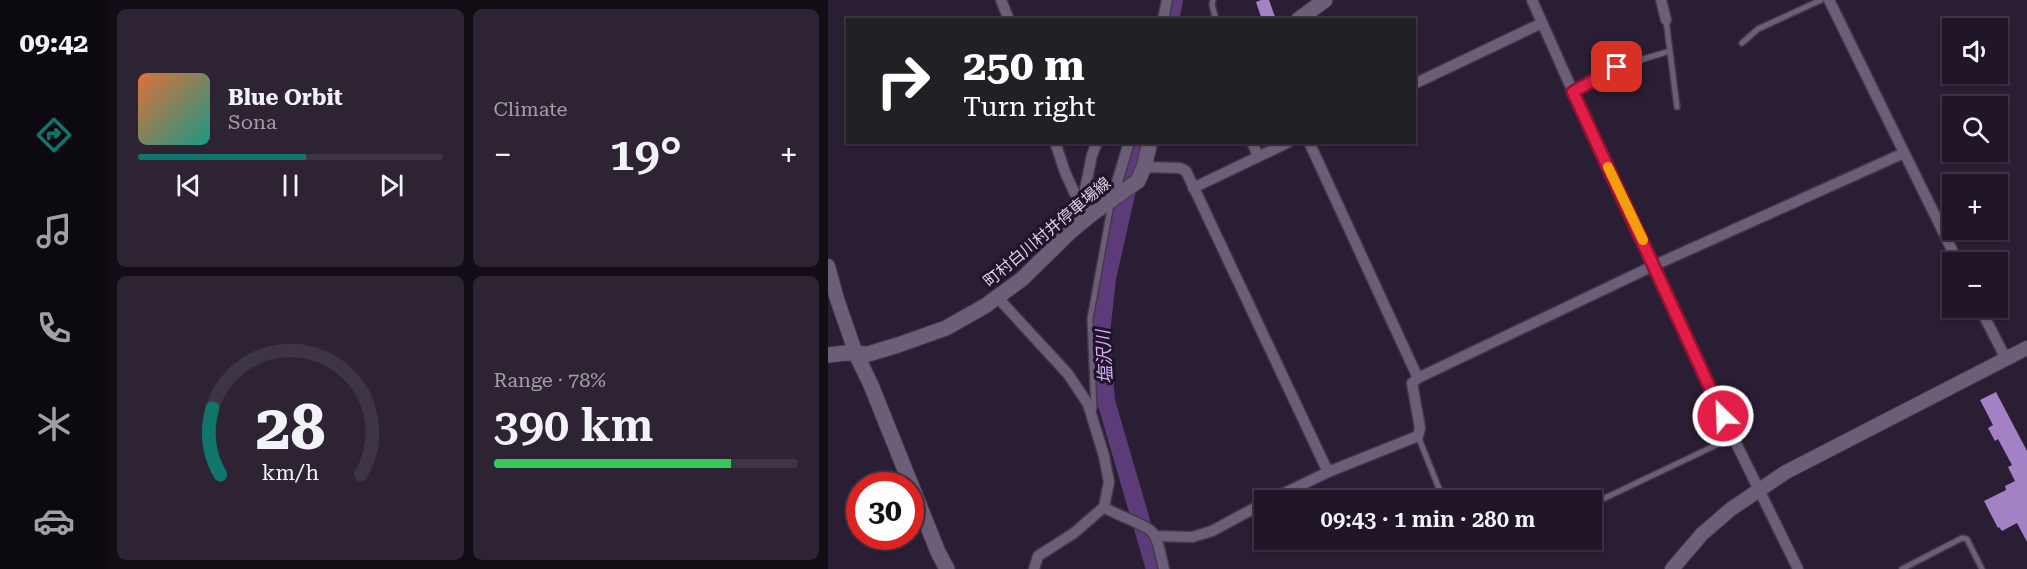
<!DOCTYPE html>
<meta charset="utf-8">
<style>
body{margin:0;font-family:"Roboto Serif","Noto Sans JP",serif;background:#2d2333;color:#f1f3f6;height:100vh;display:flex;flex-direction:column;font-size:22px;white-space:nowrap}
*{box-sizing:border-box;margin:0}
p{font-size:20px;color:#a29fa7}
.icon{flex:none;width:33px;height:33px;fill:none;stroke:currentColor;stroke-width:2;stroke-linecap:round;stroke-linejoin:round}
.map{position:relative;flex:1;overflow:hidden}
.side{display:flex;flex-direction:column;gap:9px;padding:9px;background:#120c15;width:720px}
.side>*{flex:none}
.banner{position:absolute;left:18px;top:18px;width:570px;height:126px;border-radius:0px;box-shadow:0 2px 4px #0004,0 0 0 2px #3d3544;background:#202124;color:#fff;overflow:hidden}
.buttons{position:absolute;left:1114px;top:18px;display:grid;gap:12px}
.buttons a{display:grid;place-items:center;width:66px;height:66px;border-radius:0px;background:#201627;box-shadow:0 2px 4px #0004,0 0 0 2px #3d3544;font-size:30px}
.speed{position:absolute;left:18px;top:472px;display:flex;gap:12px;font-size:30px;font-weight:700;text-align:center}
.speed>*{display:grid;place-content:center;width:78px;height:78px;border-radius:50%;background:#201627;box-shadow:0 2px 4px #0004,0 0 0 2px #3d3544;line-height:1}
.speed .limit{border:9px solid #d22;background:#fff;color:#111}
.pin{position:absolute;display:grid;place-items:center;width:51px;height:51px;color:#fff;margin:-26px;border-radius:12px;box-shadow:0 3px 9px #0006}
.me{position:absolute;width:66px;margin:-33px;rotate:336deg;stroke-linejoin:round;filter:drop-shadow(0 0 4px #0008)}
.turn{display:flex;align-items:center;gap:21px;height:126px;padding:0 18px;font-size:27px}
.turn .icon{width:78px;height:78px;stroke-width:2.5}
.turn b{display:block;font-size:42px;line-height:51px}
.big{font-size:45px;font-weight:600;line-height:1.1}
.side .card{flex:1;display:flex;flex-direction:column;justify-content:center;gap:9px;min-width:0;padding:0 21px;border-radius:9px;background:#2d2333}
.side .dial{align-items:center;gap:0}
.dial svg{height:156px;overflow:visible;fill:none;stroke:#3d3544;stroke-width:7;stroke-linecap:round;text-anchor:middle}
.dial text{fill:#f1f3f6;stroke:none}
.song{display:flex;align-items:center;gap:18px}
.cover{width:72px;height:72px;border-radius:9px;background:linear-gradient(135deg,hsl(20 70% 55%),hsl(170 70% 35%))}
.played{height:6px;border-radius:3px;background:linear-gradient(90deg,#0f766e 55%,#3d3544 55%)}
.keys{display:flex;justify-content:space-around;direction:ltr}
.heat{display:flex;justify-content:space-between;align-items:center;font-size:33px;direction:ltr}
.charge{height:9px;border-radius:4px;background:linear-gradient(90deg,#34c759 78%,#3d3544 0)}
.side .tiles{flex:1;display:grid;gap:9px;grid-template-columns:repeat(2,1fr)}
.trip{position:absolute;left:426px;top:490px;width:348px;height:60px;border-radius:0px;background:#201627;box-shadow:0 2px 4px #0004,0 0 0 2px #3d3544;font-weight:600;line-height:60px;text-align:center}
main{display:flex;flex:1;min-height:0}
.menu{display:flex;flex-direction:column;width:108px;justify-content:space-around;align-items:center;background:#0d0910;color:#a29fa7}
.menu .icon{width:42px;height:42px}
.menu .current{color:#0f766e}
.menu b{font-size:27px;color:#f1f3f6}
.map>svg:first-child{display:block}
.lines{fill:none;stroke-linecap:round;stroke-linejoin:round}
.river{stroke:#5d3b79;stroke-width:18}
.building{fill:#a480c4}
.service-casing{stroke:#42384b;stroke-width:8}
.minor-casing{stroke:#42384b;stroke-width:13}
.tertiary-casing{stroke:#42384b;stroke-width:16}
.secondary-casing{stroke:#42384b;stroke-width:17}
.service{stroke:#6c5e78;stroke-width:5}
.minor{stroke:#6c5e78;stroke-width:10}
.tertiary{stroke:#6c5e78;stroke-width:14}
.secondary{stroke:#6c5e78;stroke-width:15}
.route-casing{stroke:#92132f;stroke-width:15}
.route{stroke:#e11d48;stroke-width:10}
.slow{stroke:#f59e0b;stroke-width:10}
.labels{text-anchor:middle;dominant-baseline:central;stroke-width:6;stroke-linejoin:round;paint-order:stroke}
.street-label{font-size:16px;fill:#dbd4e3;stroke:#20142a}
.water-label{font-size:18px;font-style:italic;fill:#d2acf5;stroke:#20142a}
</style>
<main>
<nav class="menu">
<b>09:42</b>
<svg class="icon current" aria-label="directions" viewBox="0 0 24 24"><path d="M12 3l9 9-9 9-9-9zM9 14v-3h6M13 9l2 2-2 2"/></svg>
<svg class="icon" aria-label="music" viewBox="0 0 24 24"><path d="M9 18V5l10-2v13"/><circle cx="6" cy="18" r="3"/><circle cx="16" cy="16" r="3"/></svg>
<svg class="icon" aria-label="phone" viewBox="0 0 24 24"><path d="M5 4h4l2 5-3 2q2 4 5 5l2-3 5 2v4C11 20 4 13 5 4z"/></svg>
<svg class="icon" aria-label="climate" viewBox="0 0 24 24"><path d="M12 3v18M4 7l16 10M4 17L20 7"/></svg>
<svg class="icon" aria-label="car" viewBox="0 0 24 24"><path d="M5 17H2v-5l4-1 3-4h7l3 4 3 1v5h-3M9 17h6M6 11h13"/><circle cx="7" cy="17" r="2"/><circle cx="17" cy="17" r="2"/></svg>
</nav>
<section class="side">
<div class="tiles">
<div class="card">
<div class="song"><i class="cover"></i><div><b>Blue Orbit</b><p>Sona</p></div></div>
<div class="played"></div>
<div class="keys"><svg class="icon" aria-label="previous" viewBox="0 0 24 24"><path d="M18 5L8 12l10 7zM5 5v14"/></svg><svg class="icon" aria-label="pause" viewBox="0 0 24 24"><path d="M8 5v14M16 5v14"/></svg><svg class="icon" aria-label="next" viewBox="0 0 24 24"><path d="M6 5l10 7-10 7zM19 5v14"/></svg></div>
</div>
<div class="card"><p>Climate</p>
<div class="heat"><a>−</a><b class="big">19°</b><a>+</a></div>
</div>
<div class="card dial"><svg viewBox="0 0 100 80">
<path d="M14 69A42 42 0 1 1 86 69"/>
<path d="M14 69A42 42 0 0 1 10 35" stroke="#0f766e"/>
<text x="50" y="56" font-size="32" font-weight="700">28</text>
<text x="50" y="72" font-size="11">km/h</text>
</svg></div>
<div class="card"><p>Range · 78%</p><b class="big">390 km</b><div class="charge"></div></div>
</div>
</section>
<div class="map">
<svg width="1199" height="569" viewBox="0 0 1199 569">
<rect width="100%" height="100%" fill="#2a1e34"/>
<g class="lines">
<!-- river -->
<path class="river" d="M342,20l4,-20
M310,142l-31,136 -6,55 5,68 49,168"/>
</g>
<!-- building -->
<path class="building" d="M433,0h8l6,17 -13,3 -6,-18z
M1168,392l31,59v91l-10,-19 -15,8 -3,-4 -1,1 -14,-27 22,-11 -1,-4 10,-5 -7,-14 4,-2 -14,-26 -3,2 -7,-13 5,-3 -13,-25z"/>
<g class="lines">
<!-- service casing -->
<g class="service-casing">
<path id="service" d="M385,0l-1,5 4,15
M838,20l11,87
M914,43l16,-14 63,-29
M745,92l44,-25 53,-16
M264,411l2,-3 -4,-89 21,-115
M590,436l26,65
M734,501l9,-4 13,-2 7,6 14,-3 128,-61
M634,540l2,5 11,-5
M1074,569l60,-31 5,1 15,30"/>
</g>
<!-- minor casing -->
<g class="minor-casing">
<path id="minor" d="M173,0l8,20
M704,0l41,92 160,345 65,132
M833,0l5,20
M1001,0l129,262
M335,20l4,-20
M586,84l128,-61
M227,142l10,30 14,31 5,18
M424,142l6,14
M481,142l109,236
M316,167l36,1 6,3 142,301
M365,188l96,-46
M284,199l17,-57
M251,203l4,-4 9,-44 5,-13
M170,298l70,76 20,30 16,52 5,26 -5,25 -30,26 -36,23 -4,13
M1152,308l26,51
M440,501l60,-29 90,-36 2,-8 -8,-45 6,-5 237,-113 249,-112
M276,507c11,8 44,18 49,26 6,7 8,26 11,36
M327,536l37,1 20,-6 52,-28"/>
</g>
<!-- tertiary casing -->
<g class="tertiary-casing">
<path id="tertiary" d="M0,266l9,33 19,55
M844,569l30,-35 29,-25 55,-37 241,-124"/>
</g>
<!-- secondary casing -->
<g class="secondary-casing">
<path id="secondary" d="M470,20l27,-20
M28,354l15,31 67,167 9,17
M0,355l17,-2 23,1 30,-9 48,-17 39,-22 37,-27 49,-48 22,-18 45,-32 6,-14 6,-25"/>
</g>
<!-- service -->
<use href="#service" class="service"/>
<!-- minor -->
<use href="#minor" class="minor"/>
<!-- tertiary -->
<use href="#tertiary" class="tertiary"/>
<!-- secondary -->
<use href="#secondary" class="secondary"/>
</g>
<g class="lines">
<!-- route casing -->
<g class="route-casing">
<path id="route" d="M789,67l-44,25 150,324"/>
</g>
<!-- route -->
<use href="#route" class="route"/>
<!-- slow -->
<path class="slow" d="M780,167l35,73"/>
</g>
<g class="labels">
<!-- street labels -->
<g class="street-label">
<text transform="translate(219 232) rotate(-40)">町村白川村井停車場線</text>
</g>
<!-- water labels -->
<g class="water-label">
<text transform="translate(276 357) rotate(-93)">塩沢川</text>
</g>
</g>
</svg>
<div class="buttons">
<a><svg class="icon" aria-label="sound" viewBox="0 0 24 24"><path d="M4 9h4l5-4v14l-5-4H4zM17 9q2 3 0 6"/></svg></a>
<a><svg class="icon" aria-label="search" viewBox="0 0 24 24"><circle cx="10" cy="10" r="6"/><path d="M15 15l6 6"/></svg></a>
<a>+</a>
<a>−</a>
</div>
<div class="speed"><div class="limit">30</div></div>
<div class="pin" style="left:789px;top:67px;background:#d93025"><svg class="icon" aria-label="arrive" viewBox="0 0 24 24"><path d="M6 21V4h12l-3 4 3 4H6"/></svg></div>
<svg class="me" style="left:895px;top:416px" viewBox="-20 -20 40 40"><circle r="17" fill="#e11d48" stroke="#fff" stroke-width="3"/><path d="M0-11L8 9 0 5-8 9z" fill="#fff"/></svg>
<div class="trip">09:43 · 1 min · 280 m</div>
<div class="banner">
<div class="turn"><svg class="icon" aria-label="right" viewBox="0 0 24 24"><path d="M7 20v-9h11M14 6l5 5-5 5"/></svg><div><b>250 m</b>Turn right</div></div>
</div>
</div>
</main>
